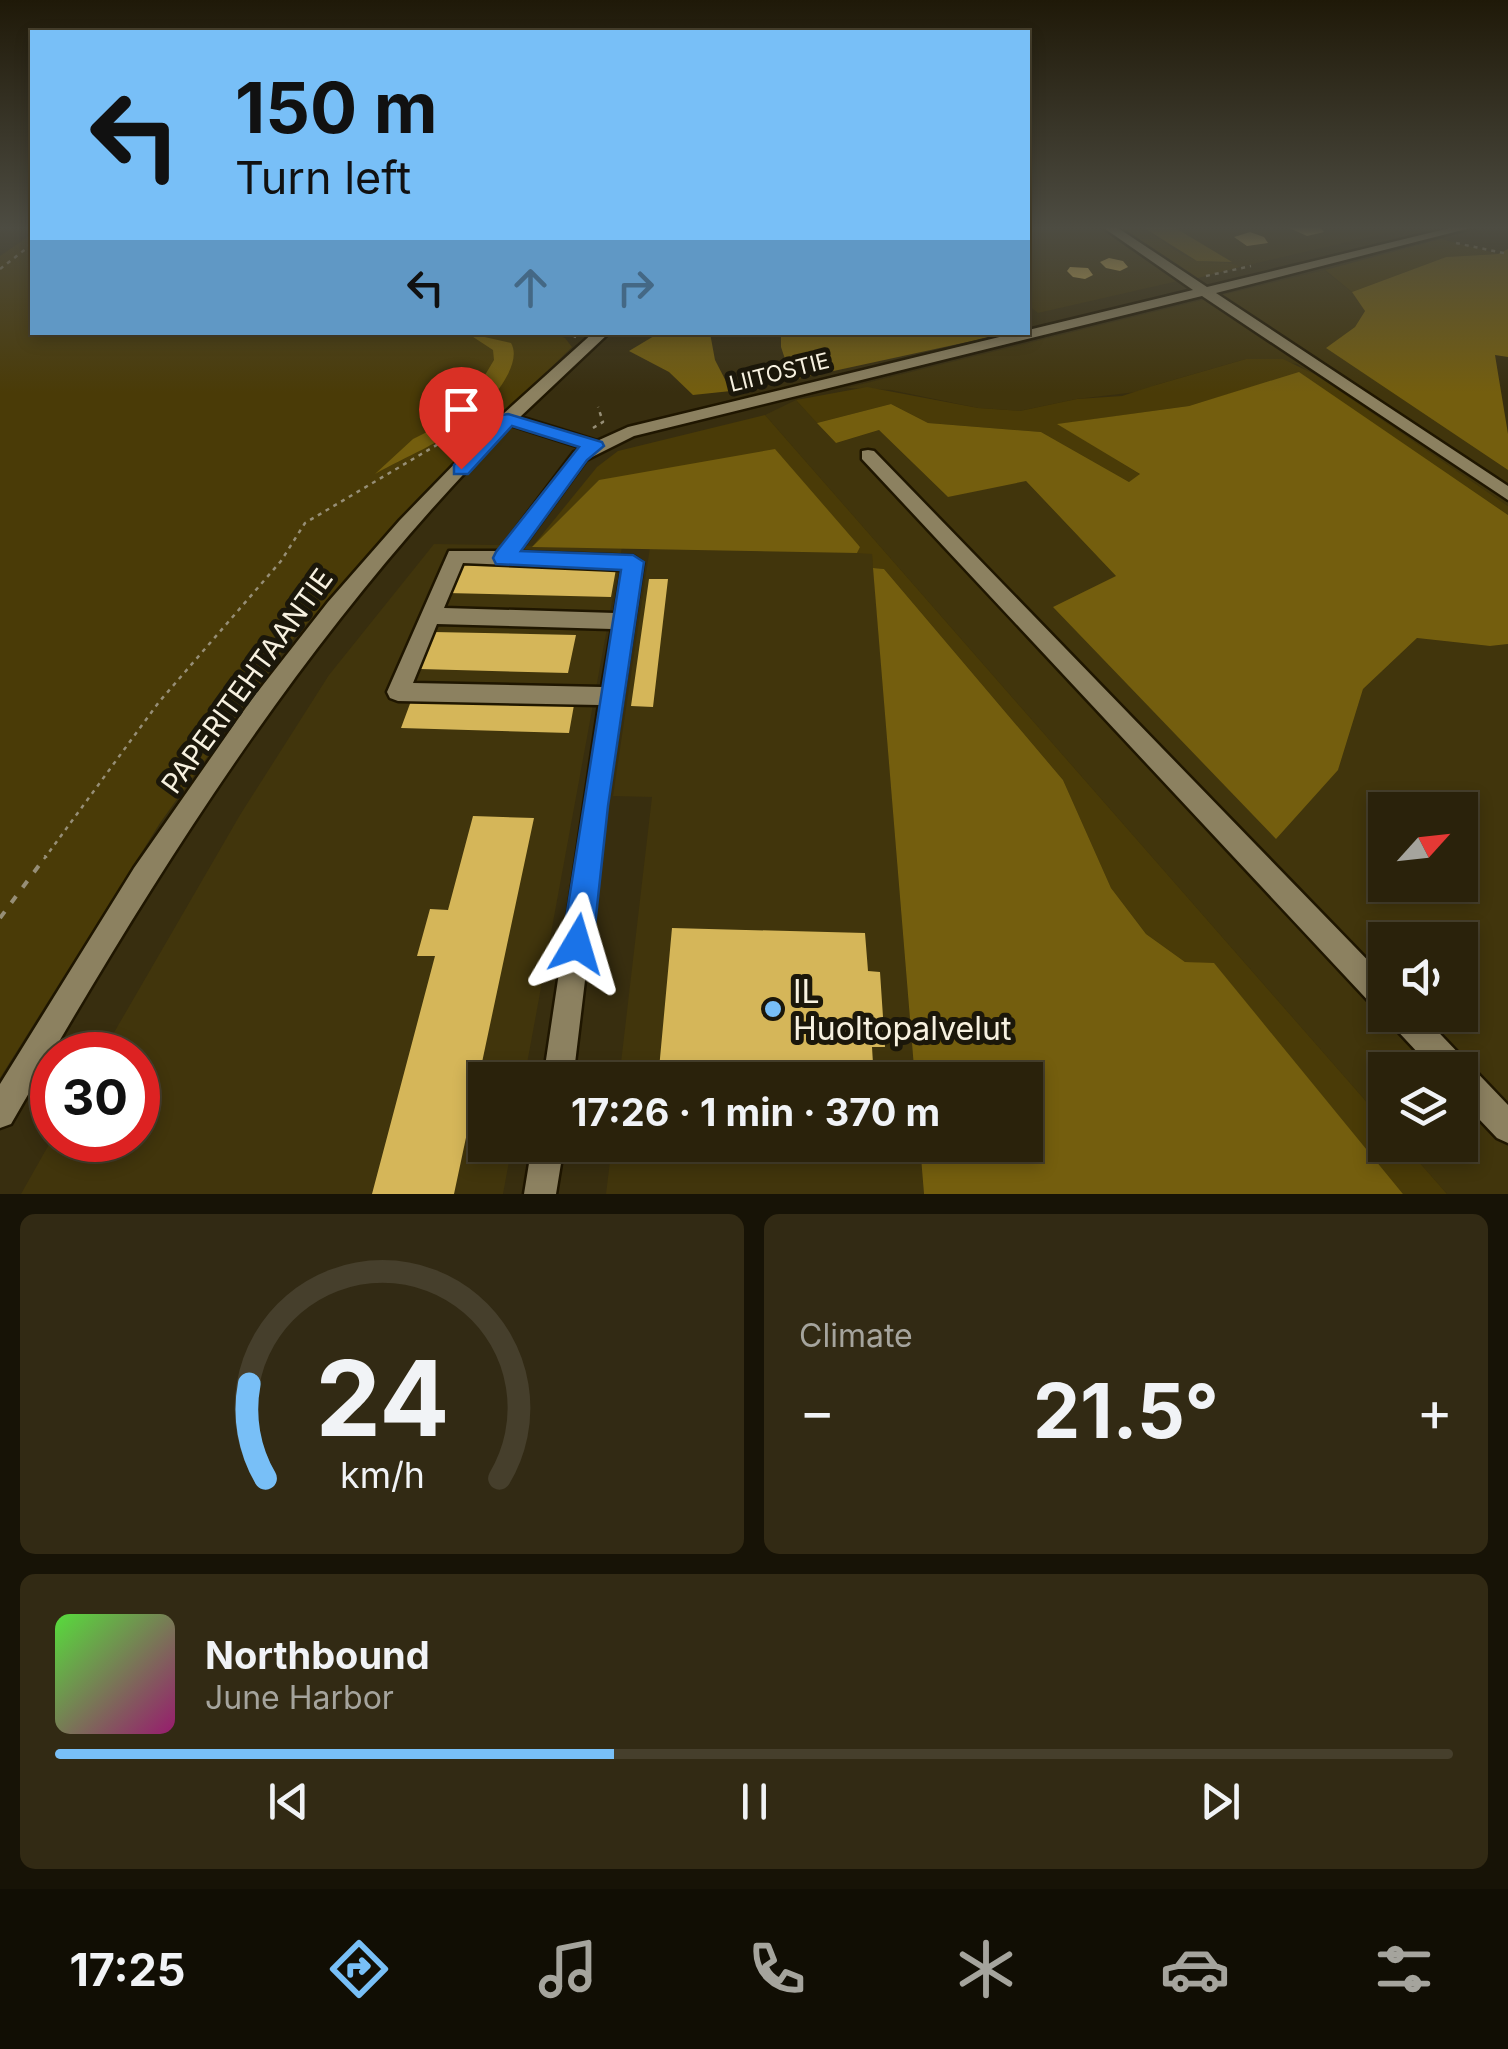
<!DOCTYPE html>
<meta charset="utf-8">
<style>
body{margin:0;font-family:Inter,sans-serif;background:#322a14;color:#f1f3f6;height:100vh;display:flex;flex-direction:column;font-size:38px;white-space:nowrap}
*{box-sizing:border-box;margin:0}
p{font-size:32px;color:#a5a49d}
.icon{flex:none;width:55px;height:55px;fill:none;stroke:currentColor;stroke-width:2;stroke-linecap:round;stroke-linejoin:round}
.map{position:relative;height:1194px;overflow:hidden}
.drawer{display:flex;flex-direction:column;gap:20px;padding:20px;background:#171306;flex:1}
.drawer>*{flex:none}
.top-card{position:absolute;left:30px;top:30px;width:1000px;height:305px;border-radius:0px;box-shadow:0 5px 15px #0003,0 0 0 2px #463f2c;background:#78bff7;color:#111;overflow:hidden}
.needle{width:65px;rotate:63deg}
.fabs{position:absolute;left:1368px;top:792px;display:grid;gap:20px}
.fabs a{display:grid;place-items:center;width:110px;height:110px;border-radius:0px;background:#2a220b;box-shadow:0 5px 15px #0003,0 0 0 2px #463f2c;font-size:50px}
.speed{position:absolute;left:30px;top:1032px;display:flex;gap:20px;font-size:50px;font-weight:700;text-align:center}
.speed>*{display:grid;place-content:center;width:130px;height:130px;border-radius:50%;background:#2a220b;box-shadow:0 5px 15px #0003,0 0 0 2px #463f2c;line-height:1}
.speed .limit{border:15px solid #d22;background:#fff;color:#111}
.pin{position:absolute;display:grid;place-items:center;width:85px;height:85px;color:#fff;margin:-102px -42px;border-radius:50% 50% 50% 0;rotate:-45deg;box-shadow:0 0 10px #0007}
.pin .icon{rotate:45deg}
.me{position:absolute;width:110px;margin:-55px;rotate:7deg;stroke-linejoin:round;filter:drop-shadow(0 0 8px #0008)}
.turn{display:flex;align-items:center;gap:35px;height:210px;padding:0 40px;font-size:45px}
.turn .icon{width:130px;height:130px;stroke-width:2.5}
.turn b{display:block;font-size:70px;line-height:85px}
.lanes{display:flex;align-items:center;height:95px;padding:0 40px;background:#0003;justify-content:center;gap:50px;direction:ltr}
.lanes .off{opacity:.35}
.big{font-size:75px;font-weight:700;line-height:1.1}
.drawer .tile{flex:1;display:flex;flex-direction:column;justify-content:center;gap:15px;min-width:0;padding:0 35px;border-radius:15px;background:#322a14}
.drawer .dial{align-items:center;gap:0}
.dial svg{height:260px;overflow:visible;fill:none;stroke:#463f2c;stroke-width:7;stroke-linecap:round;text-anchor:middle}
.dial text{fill:#f1f3f6;stroke:none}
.song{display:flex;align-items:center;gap:30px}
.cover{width:120px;height:120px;border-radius:15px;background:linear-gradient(135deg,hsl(110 70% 55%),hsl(320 70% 35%))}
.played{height:10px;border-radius:5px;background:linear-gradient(90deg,#78bff7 40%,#463f2c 40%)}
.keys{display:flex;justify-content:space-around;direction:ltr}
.heat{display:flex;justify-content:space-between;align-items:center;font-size:55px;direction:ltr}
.drawer .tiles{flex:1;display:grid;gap:20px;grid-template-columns:1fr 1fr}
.tile:last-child{grid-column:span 2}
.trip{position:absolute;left:468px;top:1062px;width:575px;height:100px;border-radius:0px;background:#2a220b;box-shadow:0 5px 15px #0003,0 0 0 2px #463f2c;font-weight:700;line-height:100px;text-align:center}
.tab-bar{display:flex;height:160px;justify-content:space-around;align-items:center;background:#110e04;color:#a5a49d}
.tab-bar .icon{width:70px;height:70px}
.tab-bar .active{color:#78bff7}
.tab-bar b{font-size:45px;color:#f1f3f6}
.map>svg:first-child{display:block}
.built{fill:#41350c;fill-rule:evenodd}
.green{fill:#4a3b07}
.forest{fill:#745e0e}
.building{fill:#d5b659}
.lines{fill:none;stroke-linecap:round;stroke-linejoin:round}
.minor-casing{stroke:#1f1600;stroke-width:5}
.path-far1{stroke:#968e76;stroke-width:2.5;stroke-dasharray:4 5;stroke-linecap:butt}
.path{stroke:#968e76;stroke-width:4;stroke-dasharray:8 11;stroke-linecap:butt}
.minor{fill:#8c8160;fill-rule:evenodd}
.route{fill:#1a73e8;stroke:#114b97;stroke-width:2.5}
.poi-dot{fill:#78bff7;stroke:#1b170a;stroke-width:4}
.labels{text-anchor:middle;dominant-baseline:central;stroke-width:10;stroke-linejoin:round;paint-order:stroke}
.far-street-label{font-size:22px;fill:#f7f1e0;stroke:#1b170a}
.street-label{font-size:28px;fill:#f7f1e0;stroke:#1b170a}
.near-poi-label{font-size:32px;fill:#f7f1e0;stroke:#1b170a;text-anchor:start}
</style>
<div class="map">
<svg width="1508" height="1194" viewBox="0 0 1508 1194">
<rect width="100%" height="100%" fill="#382e0f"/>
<!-- built -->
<path class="built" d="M1028,226h390l-380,87 -10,-8z
M1324,270l28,22 13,18 -10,17 -28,21 181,122v36l-211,-142 -51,-5 -90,26 -11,6 -68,8 -57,12 -42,-3 -87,-18 -45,-2z
M796,400l40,43 43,-13 69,67 77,-17 92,97 -63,30 284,163 25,-81 54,-51 73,8 18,-2v550h-61l-43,-49h56v-75h-75v53l-620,-708zM1385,810h75v75h-75zM1385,940h75v75h-75z
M434,544l188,3 -98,533h-39v65h27l-9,49h-482l31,-55 86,1v-85h-37l139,-240 89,-140z
M650,547l222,6 43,527h-296l33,-283 -39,-1z
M612,1145h308l4,49h-318z"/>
<!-- green -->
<path class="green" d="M1113,226c51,0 51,27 87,35 14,3 28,-1 40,6l-46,12z
M32,234v98h518l15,6 7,9 -155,152 -132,149 -125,175 -160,255v-822z
M1441,239l58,15 -53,3 -94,35 -27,-22z
M1246,359h37l33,16 192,131v9l-209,-142 -110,33 -130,18 82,51 -12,7 -88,-50 -113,-9 -37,-19 -74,19 -21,-23 71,-13 111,21 42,3 57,-12 45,-3 34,-11z
M765,415l620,708v22h19l43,49h-44l-189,-230 -29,-2 -39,-28 -35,-46 -48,-108 -179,-211 -11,-1 -1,-14 -15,-1 3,-7 -261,-66 -67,67 65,-80 21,-16z"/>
<!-- forest -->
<path class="forest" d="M1141,226h31l60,36 -35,-1z
M1508,249v108l-13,-2 13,79v36l-182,-122 29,-21 10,-16 -13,-19 94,-35 52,-3z
M467,333l44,10c13,22 -23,62 -41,77 -27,22 -65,37 -95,54l38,-35 48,-24 33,-55 -1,-10z
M659,333h51l5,27 16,31 -38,4 -24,-23 -40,-21z
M781,333v-1l228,1 -217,47 -11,-33z
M1299,372l209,143v129l-18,2 -73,-8 -54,51 -25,81 -62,69 -223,-232 63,-31 -90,-95 -78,16 -69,-67 -43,13 -19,-20 74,-19 37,19 113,9 88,50 11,-8 -83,-50 132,-18z
M775,449l85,98 -3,6 -325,-6 67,-67z
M873,568l11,1 179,211 48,108 35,46 39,28 29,1 189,231h-479l-4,-49h105v-65h-110z"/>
<!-- building -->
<path class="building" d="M1285,226h34l5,6 -17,4z
M1250,232l14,5 4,6 -21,3 -13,-9z
M1109,258l14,3 5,6 -8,4 -14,-3 -6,-6z
M1070,267l18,1 5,7 -8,4 -12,-2 -6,-6z
M457,565l159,4 -5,28 -164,-4z
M649,579h19l-15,128 -22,-1z
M433,632l143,3 -8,38 -148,-4z
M411,701l163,4 -5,28 -168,-5z
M473,816l61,2 -80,376h-82l63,-238h-18l13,-47 18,1z
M672,928l193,5 3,38 12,1 5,75h-13l2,33h-216z"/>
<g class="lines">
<!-- minor casing -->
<g class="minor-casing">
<path id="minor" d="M1101,226h14l92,61 251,-61h20l-262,67 292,193v14l-306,-204 -568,140 -48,24 -67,92 114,4 10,7 -37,243 -33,274h-30l56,-375 -201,-4 -8,-3 -3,-6 62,-141h50l75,-99 9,-4 -72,-23c-205,205 -356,449 -500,699l-11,4v-44l134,-216 118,-169 76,-97 72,-82 102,-105 92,-83h16l-90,85 77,24 31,-14 565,-137zM463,563l159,7 -7,43 -171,-5zM437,624l175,5 -10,58 -189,-4z
M868,450l6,1 511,527v34l-10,-4 -513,-549v-8z
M1388,1015h34l86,90v38l-11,-5 -37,-39v-29h-26l-42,-45z
M532,1145h32l-8,49h-32z"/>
</g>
<!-- path-far1 -->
<path class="path-far1" d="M1456,243l52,11
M0,269l32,-25
M1206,276l45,-10
M565,332l11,5
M593,428l10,-6 -5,-15
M44,859l115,-157 122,-141 24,-38 184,-109"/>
<!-- path -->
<path class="path" d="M0,918l46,-62"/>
<!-- minor -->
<use href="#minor" class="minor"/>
</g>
<!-- sky -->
<linearGradient id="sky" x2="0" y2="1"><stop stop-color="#1f1908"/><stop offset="0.58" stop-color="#4d4c42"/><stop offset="1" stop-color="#4d4c42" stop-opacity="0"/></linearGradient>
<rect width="1508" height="393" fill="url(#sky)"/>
<!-- route -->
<path class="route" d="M508,414l94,28 2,4 -17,14 -66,91 112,4 11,7 -36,244 -15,138 -5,11 -11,4 -11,-4 -4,-11 59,-374 -125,-6 -3,-6 3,-6 83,-105 -67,-21 -44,48h-14v-9l48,-50z"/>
<!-- markers -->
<circle class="poi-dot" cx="773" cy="1009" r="10"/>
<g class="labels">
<!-- far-street labels -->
<g class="far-street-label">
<text transform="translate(779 372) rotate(-14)">LIITOSTIE</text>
</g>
<!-- street labels -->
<g class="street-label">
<text transform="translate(247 681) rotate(-54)">PAPERITEHTAANTIE</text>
</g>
<!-- near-poi labels -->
<g class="near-poi-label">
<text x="793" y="991">IL<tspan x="793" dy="37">Huoltopalvelut</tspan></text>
</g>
</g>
</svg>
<div class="fabs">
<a><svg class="needle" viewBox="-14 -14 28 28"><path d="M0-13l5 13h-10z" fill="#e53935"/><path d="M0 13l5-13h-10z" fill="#a5a49d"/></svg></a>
<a><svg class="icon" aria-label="sound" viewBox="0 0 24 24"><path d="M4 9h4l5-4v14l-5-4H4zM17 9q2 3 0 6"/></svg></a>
<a><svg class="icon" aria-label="layers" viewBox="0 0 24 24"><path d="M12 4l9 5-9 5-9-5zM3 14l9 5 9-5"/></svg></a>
</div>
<div class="speed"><div class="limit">30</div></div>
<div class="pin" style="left:461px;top:469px;background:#d93025"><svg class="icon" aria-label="arrive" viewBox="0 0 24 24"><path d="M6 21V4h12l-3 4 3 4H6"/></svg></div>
<svg class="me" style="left:577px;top:944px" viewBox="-20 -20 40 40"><path d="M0-17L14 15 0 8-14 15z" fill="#1a73e8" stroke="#fff" stroke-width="4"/></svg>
<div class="trip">17:26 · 1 min · 370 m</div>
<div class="top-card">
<div class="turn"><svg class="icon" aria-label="left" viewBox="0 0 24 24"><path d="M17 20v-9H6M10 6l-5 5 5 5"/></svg><div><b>150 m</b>Turn left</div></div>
<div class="lanes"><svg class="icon" aria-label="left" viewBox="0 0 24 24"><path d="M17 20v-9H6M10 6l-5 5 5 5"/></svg><svg class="icon off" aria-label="ahead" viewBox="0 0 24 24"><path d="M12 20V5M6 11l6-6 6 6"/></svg><svg class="icon off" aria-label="right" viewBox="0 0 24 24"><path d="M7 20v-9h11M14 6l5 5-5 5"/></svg></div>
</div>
</div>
<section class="drawer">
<div class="tiles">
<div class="tile dial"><svg viewBox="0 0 100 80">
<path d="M14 69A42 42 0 1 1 86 69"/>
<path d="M14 69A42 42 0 0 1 9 40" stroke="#78bff7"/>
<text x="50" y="56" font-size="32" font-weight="700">24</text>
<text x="50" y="72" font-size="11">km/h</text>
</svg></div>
<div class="tile"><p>Climate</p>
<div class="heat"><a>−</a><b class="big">21.5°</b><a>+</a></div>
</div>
<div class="tile">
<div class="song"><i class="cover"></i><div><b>Northbound</b><p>June Harbor</p></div></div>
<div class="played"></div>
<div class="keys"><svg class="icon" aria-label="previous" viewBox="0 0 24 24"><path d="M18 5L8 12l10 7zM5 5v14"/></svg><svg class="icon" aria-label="pause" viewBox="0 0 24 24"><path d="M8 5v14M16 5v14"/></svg><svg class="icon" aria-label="next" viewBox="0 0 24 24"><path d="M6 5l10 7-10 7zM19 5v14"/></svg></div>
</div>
</div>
</section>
<nav class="tab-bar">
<b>17:25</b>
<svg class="icon active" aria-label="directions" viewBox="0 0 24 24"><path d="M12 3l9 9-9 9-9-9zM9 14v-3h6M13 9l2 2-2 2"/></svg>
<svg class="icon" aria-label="music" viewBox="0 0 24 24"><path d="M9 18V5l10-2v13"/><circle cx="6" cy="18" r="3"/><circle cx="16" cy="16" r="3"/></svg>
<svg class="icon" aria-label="phone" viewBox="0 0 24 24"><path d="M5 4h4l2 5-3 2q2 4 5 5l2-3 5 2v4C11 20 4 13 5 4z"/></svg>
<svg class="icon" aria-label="climate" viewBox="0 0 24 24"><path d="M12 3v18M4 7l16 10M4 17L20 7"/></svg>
<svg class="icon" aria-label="car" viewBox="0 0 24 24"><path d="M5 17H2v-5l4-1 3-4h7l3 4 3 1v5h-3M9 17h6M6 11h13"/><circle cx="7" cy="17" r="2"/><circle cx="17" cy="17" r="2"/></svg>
<svg class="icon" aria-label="filters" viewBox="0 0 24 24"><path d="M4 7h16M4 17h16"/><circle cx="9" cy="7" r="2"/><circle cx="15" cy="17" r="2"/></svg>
</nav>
